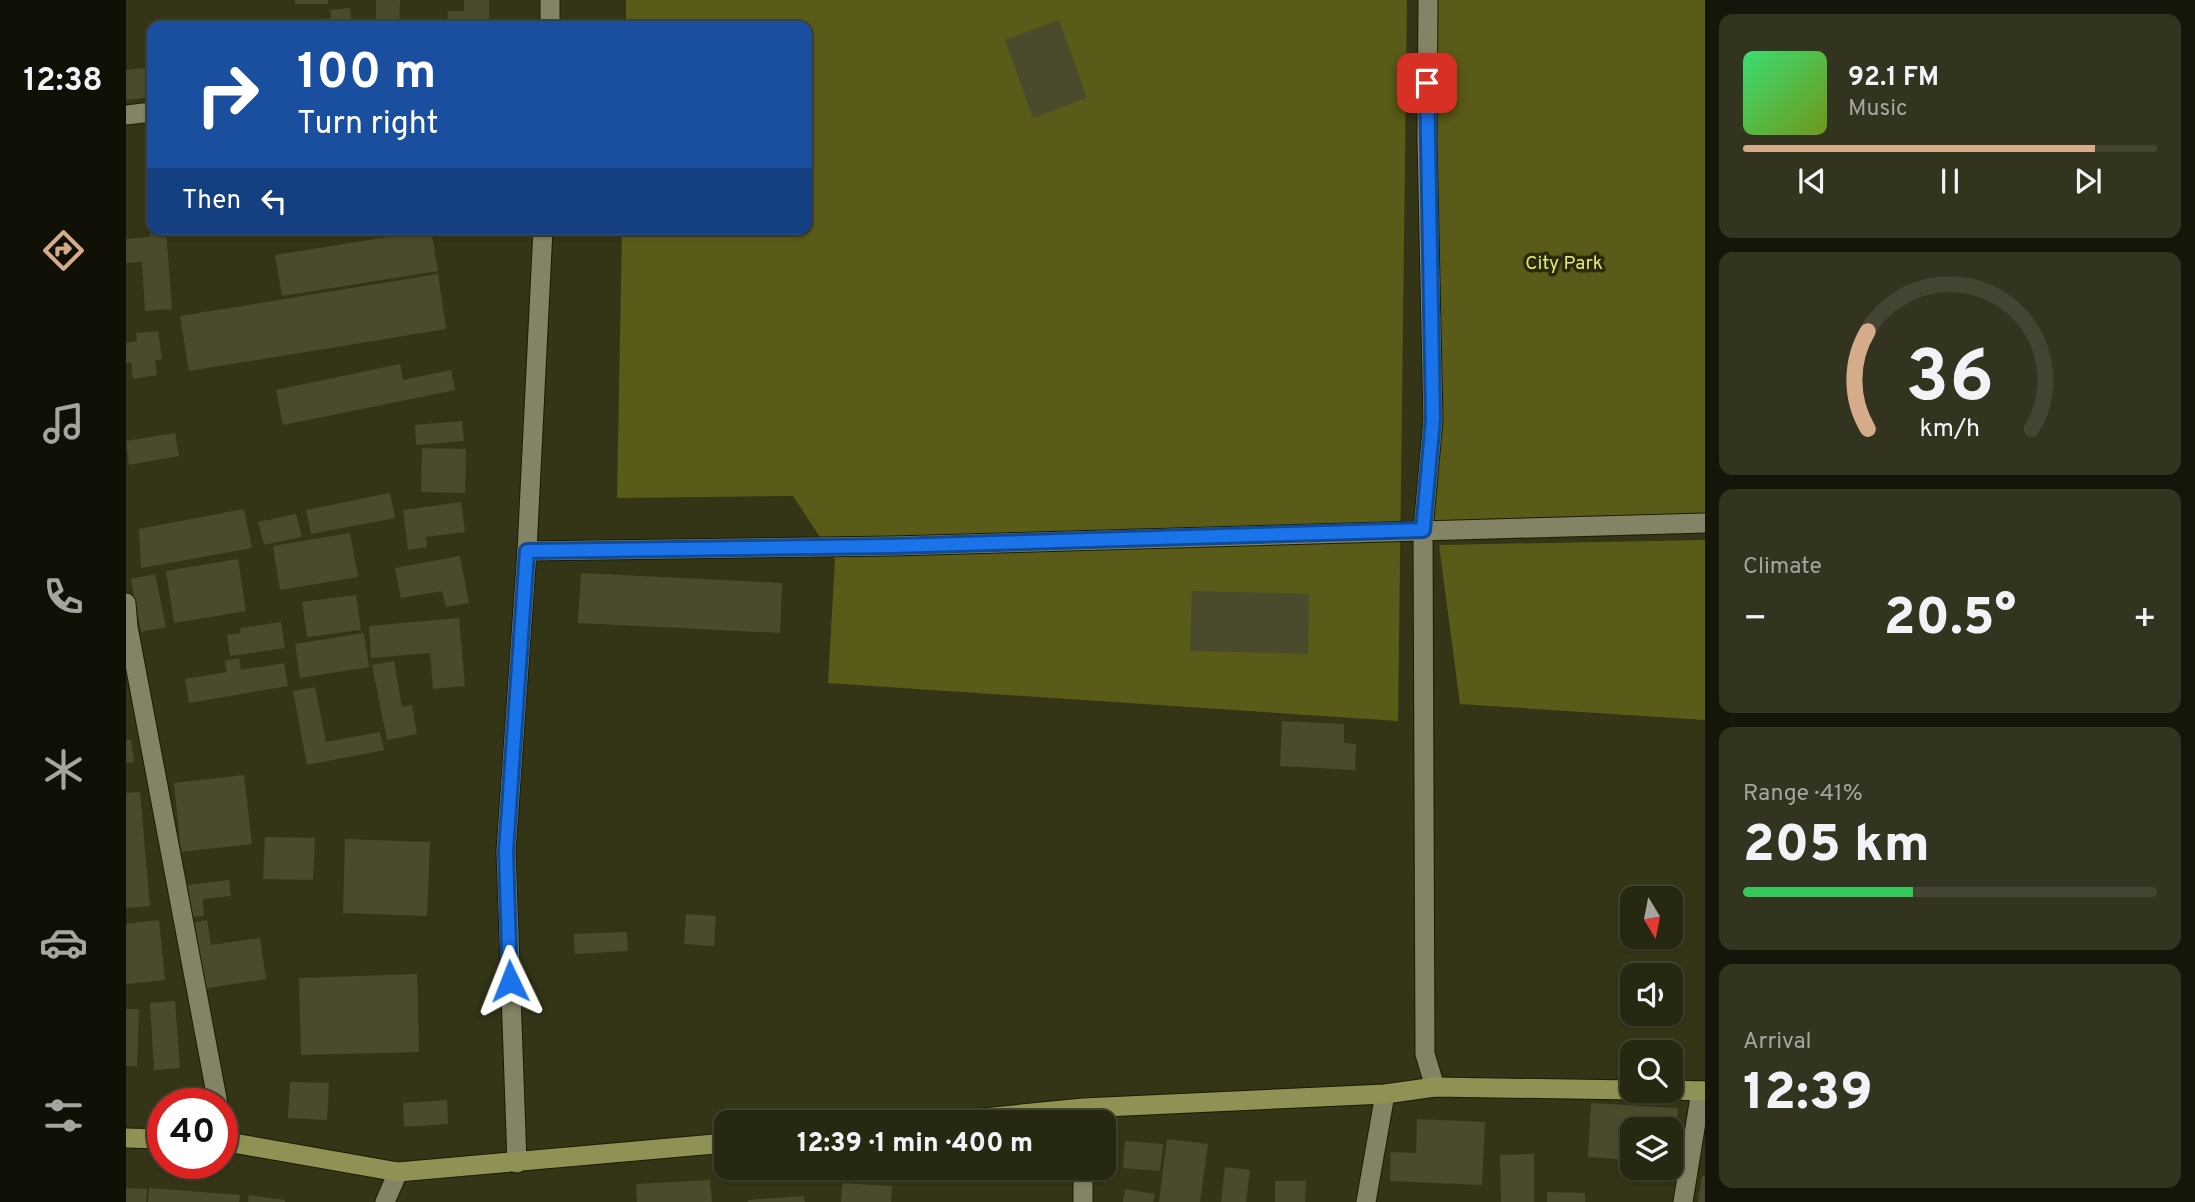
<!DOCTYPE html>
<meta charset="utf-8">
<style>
body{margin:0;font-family:Overpass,sans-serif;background:#33341f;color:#f1f3f6;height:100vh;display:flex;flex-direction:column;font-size:26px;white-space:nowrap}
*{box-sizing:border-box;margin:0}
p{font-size:23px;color:#a4a69f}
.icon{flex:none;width:38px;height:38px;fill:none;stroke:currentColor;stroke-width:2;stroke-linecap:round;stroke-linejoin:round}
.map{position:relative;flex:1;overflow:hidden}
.sheet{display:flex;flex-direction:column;gap:14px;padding:14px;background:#151609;width:490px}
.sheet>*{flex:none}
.guide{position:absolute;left:21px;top:21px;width:665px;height:214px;border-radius:14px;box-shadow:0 2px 5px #0004,0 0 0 2px #434431;background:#1a4fa0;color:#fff;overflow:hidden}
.needle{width:46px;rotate:170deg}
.tools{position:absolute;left:1494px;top:886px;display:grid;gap:14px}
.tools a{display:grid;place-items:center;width:63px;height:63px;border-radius:14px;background:#272811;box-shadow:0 2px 5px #0004,0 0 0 2px #434431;font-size:35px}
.speed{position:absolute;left:21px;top:1088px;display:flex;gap:14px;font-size:35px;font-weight:700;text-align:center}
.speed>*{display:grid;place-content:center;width:91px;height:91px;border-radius:50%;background:#272811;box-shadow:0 2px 5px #0004,0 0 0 2px #434431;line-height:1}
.speed .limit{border:10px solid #d22;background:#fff;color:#111}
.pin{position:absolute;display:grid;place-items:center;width:60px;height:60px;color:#fff;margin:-30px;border-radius:14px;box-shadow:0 4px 10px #0006}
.me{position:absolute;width:77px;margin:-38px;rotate:358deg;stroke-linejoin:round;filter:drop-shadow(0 0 5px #0008)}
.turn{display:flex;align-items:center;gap:24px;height:147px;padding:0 35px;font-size:32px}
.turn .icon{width:91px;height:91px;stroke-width:2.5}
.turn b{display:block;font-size:49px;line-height:60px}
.then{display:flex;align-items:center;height:66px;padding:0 35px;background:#0003;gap:14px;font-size:26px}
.big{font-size:52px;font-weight:800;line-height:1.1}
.sheet .tile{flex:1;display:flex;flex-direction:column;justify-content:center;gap:10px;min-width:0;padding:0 24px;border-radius:14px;background:#33341f}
.sheet .dial{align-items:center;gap:0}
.dial svg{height:182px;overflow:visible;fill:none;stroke:#434431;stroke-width:7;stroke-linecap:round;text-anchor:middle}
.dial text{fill:#f1f3f6;stroke:none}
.song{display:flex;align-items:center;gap:21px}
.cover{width:84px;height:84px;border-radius:10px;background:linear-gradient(135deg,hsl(140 70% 55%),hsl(80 70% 35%))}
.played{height:7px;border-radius:4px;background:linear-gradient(90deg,#d6ab8b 85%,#434431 85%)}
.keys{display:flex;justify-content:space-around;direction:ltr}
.heat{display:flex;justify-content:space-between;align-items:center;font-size:38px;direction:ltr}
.charge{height:10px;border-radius:5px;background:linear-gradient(90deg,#34c759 41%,#434431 0)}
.trip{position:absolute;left:588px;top:1110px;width:402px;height:70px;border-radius:14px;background:#272811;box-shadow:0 2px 5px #0004,0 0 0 2px #434431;font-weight:800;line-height:70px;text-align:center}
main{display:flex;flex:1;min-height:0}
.dock{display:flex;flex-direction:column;width:126px;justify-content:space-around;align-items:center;background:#101007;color:#a4a69f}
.dock .icon{width:49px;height:49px}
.dock .active{color:#d6ab8b}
.dock b{font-size:32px;color:#f1f3f6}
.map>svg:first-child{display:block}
.green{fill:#5a5b18}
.building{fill:#4a4b2d}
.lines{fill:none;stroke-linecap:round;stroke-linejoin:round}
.minor-casing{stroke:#1c1c01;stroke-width:21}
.tertiary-casing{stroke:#1c1c01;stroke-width:21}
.secondary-casing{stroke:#1c1c01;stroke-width:21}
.minor{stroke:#838465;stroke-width:19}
.tertiary{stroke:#838465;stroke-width:19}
.secondary{stroke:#909255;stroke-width:19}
.route-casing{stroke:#114b97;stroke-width:18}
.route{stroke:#1a73e8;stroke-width:12}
.labels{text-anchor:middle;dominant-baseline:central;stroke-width:7;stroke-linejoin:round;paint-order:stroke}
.park-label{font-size:19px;fill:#e6e97b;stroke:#2a2a0d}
</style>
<main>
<nav class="dock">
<b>12:38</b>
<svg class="icon active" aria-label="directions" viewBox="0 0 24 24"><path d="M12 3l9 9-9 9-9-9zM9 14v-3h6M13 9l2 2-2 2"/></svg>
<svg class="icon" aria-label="music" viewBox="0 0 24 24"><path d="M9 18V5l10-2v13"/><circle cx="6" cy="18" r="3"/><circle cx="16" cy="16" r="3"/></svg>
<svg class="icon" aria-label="phone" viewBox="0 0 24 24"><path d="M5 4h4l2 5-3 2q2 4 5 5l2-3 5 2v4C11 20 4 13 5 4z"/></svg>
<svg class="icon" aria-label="climate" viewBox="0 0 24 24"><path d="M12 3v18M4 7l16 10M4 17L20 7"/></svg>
<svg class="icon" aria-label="car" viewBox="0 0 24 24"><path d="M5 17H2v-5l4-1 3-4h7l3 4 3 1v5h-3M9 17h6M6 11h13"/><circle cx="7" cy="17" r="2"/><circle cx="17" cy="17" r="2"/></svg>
<svg class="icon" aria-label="filters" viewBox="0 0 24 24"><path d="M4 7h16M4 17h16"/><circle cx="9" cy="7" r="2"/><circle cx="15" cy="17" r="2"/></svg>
</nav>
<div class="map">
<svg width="1579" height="1202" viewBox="0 0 1579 1202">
<rect width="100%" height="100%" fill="#343517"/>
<!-- green -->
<path class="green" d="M500,0h781l-9,721 -570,-38 7,-123 -42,-64 -176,2 5,-269h185v-203h-181z
M1296,0h283v528l-282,2z
M1579,540v180l-245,-16 -21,-159z"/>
<!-- building -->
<path class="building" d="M169,0h33v4h-33z
M250,0h24l-1,26h-23z
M338,0h25v26h-42l1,-15h16z
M224,8l2,18h-64l-1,-2 44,-6 -1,-8z
M933,20l28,78 -54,20 -28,-78z
M26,67v30l-26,3v-30z
M24,228l16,1 6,80 -27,2 -3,-49 -16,1v-24l24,-2z
M305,230l7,41 -156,25 -7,-41z
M312,274l8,55 -257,42 -9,-55z
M32,331l4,28 -7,1 2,15 -24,4 -2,-17 -5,1v-20l11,-2 -1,-8z
M274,364l3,16 48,-10 4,20 -172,35 -7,-35z
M336,421l2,20 -48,4 -1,-20z
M49,433l4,23 -50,9 -3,-24z
M296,448l44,1 -1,44 -44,-1z
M264,493l5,25 -84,16 -5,-24z
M335,502l4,30 -39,5 1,10 -19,3 -5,-40z
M118,509l8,39 -111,20 -2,-39z
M170,514l6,23 -38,8 -6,-23z
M224,533l8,44 -78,13 -7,-44z
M334,556l9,47 -23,4 -4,-16 -41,7 -6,-30z
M112,559l8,52 -72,12 -8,-52z
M455,573l201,10 -2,50 -202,-10z
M29,574l11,53 -25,5 -10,-53z
M1066,591l117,3 -1,60 -118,-3z
M230,595l5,35 -54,7 -5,-35z
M333,618l6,68 -32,3 -3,-36 -59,5 -2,-32z
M155,622l4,26 -55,8 -3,-21 14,-2 -1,-5z
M238,633l5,34 -69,11 -5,-34z
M113,658l2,12 43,-7 4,23 -99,17 -4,-24 42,-7 -2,-11z
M268,661l8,46 10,-2 5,29 -30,6 -15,-75z
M189,687l11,55 54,-10 4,18 -77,15 -14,-74z
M1156,721l62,3v19l12,1 -1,26 -75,-4z
M0,740h5l3,22 -8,1z
M118,775l8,69 -71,8 -7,-69z
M14,792l10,114 -24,2v-115z
M139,837l50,1 -2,42 -50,-1z
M219,839l85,3 -3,74 -84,-3z
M103,880l2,16 -28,3 1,17 -12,1 -4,-32z
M560,914l30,2 -2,30 -30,-2z
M33,920l6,60 -39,4v-60z
M81,920l4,25 49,-7 6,41 -64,10 -10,-66z
M501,932l1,19 -53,3 -1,-20z
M291,974l2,78 -118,3 -2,-77z
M49,1001l5,67 -26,2 -4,-67z
M0,1009h13l-2,57h-11z
M164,1082l39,1 -2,37 -39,-2z
M321,1100l1,24 -44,3 -1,-24z
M1465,1103l87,5 -3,54h-4v-33h-38v31l-45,-3z
M1291,1119l68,3 -3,63 -92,-4 1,-29 25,1z
M1041,1139l41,5 -8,58h-41z
M999,1141l38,3 -3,27 -37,-3z
M1408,1154v48h-33l-1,-47z
M1099,1167l25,3 -4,32h-25z
M1576,1176h3v26h-7z
M584,1180l2,22h-75l-1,-18z
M1149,1181h31l-1,21h-30z
M716,1183l50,3 -1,16h-50z
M0,1188l21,1 -1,13h-20z
M23,1188l91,7 -1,7h-91z
M999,1189l30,5 -2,8h-30z
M1421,1192l38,1v9h-38z
M123,1195l36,5v2h-37z
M678,1196l1,6h-57v-2z"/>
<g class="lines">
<!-- minor casing -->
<g class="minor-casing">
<path id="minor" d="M1302,0l-1,139 6,281 -10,110 2,524 10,33
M0,115l26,-3
M401,551l366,-5 812,-23
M0,603l2,24 90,477
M96,1126l3,15
M957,1167v35
M259,1202l13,-30
M1240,1202l19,-108
M1557,1202l18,-111"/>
</g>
<!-- tertiary casing -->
<g class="tertiary-casing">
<path id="tertiary" d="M424,26v-26
M391,1163l-11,-312 21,-300 16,-322"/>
</g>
<!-- secondary casing -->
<g class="secondary-casing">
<path id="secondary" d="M1545,1090l34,1
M816,1122l141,-14 302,-14 50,-7 198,3
M0,1138l37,1
M96,1141l176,31 328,-29"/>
</g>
<!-- minor -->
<use href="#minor" class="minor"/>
<!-- tertiary -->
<use href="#tertiary" class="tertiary"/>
<!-- secondary -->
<use href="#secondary" class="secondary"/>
</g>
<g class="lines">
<!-- route casing -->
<g class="route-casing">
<path id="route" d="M384,981l-4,-130 21,-300 366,-5 530,-16 10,-110 -6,-337"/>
</g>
<!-- route -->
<use href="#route" class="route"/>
</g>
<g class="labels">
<!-- park labels -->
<g class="park-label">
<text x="1438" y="264">City Park</text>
</g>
</g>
</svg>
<div class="tools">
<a><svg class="needle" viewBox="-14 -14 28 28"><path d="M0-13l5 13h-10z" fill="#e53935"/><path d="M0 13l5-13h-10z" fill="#a4a69f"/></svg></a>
<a><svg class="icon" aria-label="sound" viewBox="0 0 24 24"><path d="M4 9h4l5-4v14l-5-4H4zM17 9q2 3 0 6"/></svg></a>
<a><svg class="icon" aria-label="search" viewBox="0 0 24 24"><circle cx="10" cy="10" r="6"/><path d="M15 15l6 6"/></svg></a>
<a><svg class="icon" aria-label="layers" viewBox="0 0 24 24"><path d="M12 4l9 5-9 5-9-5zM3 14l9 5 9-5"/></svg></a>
</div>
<div class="speed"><div class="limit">40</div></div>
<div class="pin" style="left:1301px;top:83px;background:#d93025"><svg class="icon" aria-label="arrive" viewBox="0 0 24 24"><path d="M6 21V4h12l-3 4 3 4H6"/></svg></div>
<svg class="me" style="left:384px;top:981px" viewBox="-20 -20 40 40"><path d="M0-17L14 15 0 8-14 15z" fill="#1a73e8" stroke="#fff" stroke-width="4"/></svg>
<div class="trip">12:39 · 1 min · 400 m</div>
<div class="guide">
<div class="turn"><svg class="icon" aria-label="right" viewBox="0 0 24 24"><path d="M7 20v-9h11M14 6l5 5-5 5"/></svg><div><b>100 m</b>Turn right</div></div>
<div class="then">Then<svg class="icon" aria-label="left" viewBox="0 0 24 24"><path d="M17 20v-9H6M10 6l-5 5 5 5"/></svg></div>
</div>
</div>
<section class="sheet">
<div class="tile">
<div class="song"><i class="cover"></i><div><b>92.1 FM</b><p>Music</p></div></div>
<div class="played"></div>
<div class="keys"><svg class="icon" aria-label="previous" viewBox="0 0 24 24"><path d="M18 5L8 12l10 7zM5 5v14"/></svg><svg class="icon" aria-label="pause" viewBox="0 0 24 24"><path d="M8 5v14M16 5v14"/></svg><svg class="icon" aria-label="next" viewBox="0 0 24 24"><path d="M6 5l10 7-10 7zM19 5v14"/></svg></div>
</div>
<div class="tile dial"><svg viewBox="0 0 100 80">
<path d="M14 69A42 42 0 1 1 86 69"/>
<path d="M14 69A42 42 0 0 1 14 26" stroke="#d6ab8b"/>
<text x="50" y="56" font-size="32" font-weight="700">36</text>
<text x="50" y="72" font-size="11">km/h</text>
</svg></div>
<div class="tile"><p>Climate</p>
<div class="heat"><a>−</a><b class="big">20.5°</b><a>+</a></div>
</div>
<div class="tile"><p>Range · 41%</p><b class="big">205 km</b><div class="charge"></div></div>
<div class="tile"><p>Arrival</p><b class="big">12:39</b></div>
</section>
</main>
